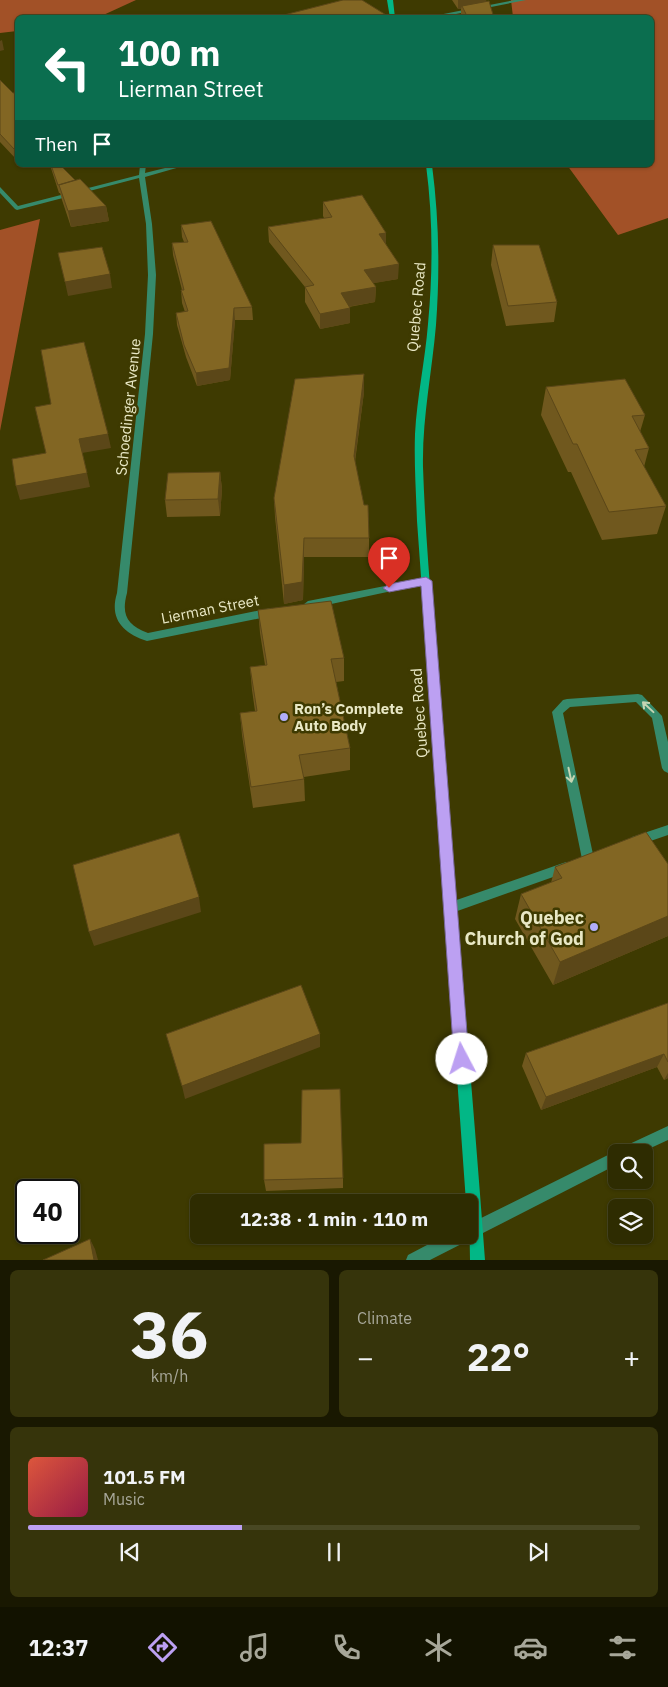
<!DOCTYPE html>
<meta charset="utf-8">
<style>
body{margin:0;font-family:"IBM Plex Sans",sans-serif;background:#36340b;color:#f1f3f6;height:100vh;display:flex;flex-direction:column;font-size:19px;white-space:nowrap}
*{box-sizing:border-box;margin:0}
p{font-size:16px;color:#a7a799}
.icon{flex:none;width:28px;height:28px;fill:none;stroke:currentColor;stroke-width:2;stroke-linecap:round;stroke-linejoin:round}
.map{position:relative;height:1260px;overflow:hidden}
.drawer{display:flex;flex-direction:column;gap:10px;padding:10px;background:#191801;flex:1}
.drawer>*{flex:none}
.guide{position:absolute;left:15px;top:15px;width:639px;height:152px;border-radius:8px;box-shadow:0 1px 4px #0004,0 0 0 1px #494823;background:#0b6e4f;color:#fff;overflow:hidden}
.tools{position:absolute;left:608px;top:1144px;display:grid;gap:10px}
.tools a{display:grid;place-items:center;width:45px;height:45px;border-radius:8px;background:#2e2c01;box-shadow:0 1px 4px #0004,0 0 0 1px #494823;font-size:25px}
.speed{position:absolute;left:15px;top:1179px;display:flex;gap:10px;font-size:25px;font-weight:700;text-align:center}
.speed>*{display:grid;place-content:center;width:65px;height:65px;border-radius:50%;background:#2e2c01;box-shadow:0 1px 4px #0004,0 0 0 1px #494823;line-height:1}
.speed .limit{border:2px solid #111;border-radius:8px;background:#fff;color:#111}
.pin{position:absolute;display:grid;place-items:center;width:42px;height:42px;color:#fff;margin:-51px -21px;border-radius:50% 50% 50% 0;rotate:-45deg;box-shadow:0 0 5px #0007}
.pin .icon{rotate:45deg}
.me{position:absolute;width:55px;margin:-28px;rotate:355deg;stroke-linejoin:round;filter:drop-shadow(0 0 4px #0008)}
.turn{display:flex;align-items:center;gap:18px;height:105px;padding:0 20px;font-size:22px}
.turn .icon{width:65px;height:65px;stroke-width:2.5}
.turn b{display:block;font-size:35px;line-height:42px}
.then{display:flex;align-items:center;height:48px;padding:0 20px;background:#0003;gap:10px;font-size:19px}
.big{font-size:38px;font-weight:700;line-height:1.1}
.drawer .widget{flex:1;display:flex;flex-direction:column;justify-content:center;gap:8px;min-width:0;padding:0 18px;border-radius:8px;background:#36340b}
.drawer .dial{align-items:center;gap:0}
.dial b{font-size:65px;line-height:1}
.song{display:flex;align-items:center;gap:15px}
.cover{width:60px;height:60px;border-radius:8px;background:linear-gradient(135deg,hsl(10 70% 55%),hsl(340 70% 35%))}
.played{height:5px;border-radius:2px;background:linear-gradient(90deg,#bca0f2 35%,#494823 35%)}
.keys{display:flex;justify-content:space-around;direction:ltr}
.heat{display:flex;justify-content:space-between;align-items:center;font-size:28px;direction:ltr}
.drawer .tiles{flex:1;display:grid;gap:10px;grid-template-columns:1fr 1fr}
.widget:last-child{grid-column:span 2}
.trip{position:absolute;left:190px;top:1194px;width:288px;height:50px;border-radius:8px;background:#2e2c01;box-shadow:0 1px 4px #0004,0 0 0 1px #494823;font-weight:700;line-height:50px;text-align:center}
.menu{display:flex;height:80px;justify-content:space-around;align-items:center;background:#121200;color:#a7a799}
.menu .icon{width:35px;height:35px}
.menu .current{color:#bca0f2}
.menu b{font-size:22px;color:#f1f3f6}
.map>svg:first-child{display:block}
.forest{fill:#a25127}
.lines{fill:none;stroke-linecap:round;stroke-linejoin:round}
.lane{fill:#368a6b;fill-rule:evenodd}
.street{fill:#368a6b;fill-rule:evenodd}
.secondary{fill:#02b786;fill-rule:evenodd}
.wall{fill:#70581e}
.shaded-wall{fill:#5b4718}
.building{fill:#826623;stroke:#5b4718}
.oneway{stroke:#c5d5b3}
.route{fill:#bca0f2;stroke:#7a689d}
.poi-dot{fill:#b1adfa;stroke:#3e3a01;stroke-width:2}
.labels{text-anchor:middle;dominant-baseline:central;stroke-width:5;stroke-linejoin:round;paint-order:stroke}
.street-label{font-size:15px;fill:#e9e8c5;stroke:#3e3a01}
.poi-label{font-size:15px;font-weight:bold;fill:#e9e8c5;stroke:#3e3a01;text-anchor:start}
.near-poi-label{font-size:18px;font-weight:bold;fill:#e9e8c5;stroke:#3e3a01;text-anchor:end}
</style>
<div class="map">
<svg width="668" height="1260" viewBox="0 0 668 1260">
<rect width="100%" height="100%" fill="#3e3a01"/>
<!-- forest -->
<path class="forest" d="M0,0h136l-37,17 -81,1 -1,13 -17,2z
M511,0h157v218l-50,17 -51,-70h84v-147l-138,-1z
M40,219l-40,212v-201z"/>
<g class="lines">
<!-- lane -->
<path class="lane" d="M638,694l4,1 20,21 6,26v31l-4,-2 -2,-3 -10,-50 -16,-16 -66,5 -7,6 31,146 -2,4 -4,1 -4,-1 -2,-4 -30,-147 11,-12 4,-1z
M668,825v10l-32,11 -4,-1 -2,-4 2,-4z
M566,862l4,1 2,4 -2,4 -121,43 -4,-2 -2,-4 2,-4z"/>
<!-- street -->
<path class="street" d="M515,0h11l-90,18h-13z
M140,165h6l-1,8 32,-8h10l-42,12 7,47 4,51 -3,59 -26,259c-6,22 0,32 21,40l123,-25 5,4 -5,4 -124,25c-24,-8 -38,-22 -30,-48l28,-259 3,-59 -2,-51 -7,-46 -122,32 -2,-1 -15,-16v-6l18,19 121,-31z
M426,578l3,1 2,2 -2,2 -121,26 -5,-4 5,-4z
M668,1126v14l-26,12h-21l2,-5z
M616,1151l4,1h-4v13l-186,95h-24l2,-5 38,-20h23v-11z"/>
<!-- secondary -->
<path class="secondary" d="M387,0h6l2,18h-5z
M426,165h6c7,53 8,106 4,160 -4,47 -14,94 -13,142 3,88 12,177 19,265 14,176 30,351 43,528h-15l-1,-58h-3l-49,-681c-1,-29 -3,-58 -2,-87 2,-37 10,-73 13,-110 5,-53 5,-106 -2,-159z"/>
</g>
<!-- wall -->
<path class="wall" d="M452,0h34l8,18h-32l-1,-3v-6h-3z
M0,80l13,13 5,-1v66l-2,1 -16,-17z
M50,165h10l15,15 31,26 3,15 -38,6 -9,-27 -2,-7h-1z
M323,202l63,42 12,35 -25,4 3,4 -1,15 -26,5 1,16 -30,6 -15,-27v-15l-36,-45 -1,-15 56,-9 -1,-2z
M181,225l71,82 1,13h-18l-5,60 -33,6 -11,-29 -9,-32 -1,-12 9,-1 -3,-9 -1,-13h1l-9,-35 -1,-12 12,-1 -2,-5z
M493,245l64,57 -3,20 -48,4 -15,-61z
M364,374v18l-9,70 14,76v19h-65l-1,43 -19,4 -9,-87 -1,-19z
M546,387l99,28 -5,17 9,16 -5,19 22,39 -9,28 -55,6 -31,-68h-3l-27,-57z
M220,472l2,17 -2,27 -53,1 -2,-17z
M258,610l86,48v23l-8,1 14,66v22l-46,7 1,24 -52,7 -11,-73 -2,-22 15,-2 -3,-21 -2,-23 15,-2 -5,-32z
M668,864v72l-115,49 -38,-66 6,-25 30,-11 4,-16z
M668,1003v75l-4,2 -7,-13 -116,43 -19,-44 4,-13z
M343,1178v10l-77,3 -2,-11z"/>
<!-- shaded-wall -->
<path class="shaded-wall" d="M458,0h28v4l-24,2 -1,3h-3z
M2,40l2,10 -4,1v-10z
M18,148v10l-2,1 -2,-10z
M106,206l3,15 -38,6 -3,-16z
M386,233v15l-7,-14z
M399,264l-1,15 -34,6v-15z
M110,274l2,14 -44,8 -3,-14z
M376,287l-1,15 -34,6v-15z
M234,308l1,12 -5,60 -33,6 -1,-13z
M350,308v15l-30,6v-15z
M364,374v18l-11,82 1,-18z
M108,434l3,14 -29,5 -3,-14z
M220,472l2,17 -2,27 -2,-17z
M87,473l3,14 -70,13 -4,-14z
M304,538v19l-1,43 -19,4v-19z
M199,897l2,15 -107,34 -5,-14z
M668,916v20l-115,49 7,-23z
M320,1034v13l-135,52 -3,-13z
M664,1054l-7,13 -116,43 5,-13z
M668,1073v5l-4,2z
M90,1239l5,10 3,11h-4z"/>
<!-- building -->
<path class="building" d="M343,0h19l29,18h-119z
M489,1l5,17h-26l-6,-12z
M0,80l13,13 5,-1v56l-4,1 -14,-15z
M51,165h9l15,15 -17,5z
M80,179l26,27 -38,5 -9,-26z
M362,195l24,38 -7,1 20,30 -35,6 12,17 -35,6 9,15 -30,6 -15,-27 9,-2 -46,-58 64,-10 -9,-15z
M211,221l41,86 -18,1 -5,60 -33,5 -12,-28 -8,-32 12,-2 -7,-21h3l-12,-47 16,-1 -7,-17z
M493,245h46l18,57 -49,4z
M102,247l8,27 -45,8 -7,-29z
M84,342l24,92 -29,5 8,34 -71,13 -4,-27 34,-6 -11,-46 16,-3 -10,-54z
M364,374l-10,82 10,49h4l1,33h-65l-2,44 -18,3 -10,-87 21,-119z
M625,379l20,36 -13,1 17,32 -14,2 31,56 -57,6 -32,-68h-4l-27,-57z
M220,472l-2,27 -53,1 3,-27z
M331,601l13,57 -13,1 19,89 -51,7 5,24 -53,8 -11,-74 17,-2 -7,-44 17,-2 -9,-55z
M646,832l22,32v52l-108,46 -39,-68 41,-16 -7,-11z
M179,833l20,64 -110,35 -16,-67z
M301,985l19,49 -138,52 -16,-52z
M668,1003v59l-4,-8 -118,43 -20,-44z
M340,1089l3,89 -79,2v-36l37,-1 1,-53z
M90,1239l4,21h-51z"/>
<!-- one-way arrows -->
<defs><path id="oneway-shaft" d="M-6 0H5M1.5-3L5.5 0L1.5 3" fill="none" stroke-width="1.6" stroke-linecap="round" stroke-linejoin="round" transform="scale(1.25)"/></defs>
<g class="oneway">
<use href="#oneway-shaft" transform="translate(648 707) rotate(-137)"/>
<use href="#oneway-shaft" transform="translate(570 775) rotate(78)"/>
</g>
<!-- route -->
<path class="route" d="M426,577l6,4 37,478 -2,5 -5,2 -6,-2 -2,-5 -33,-473 -32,6 -6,-4 6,-4z"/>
<!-- markers -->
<g class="poi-dot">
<circle cx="284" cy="717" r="5"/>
<circle cx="594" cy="927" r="5"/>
</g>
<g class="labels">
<!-- street labels -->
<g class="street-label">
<text transform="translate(416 307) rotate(-85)">Quebec Road</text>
<text transform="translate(128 407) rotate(-84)">Schoedinger Avenue</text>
<text transform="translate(210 609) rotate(-11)">Lierman Street</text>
<text transform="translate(419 713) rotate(-94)">Quebec Road</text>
</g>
<!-- poi labels -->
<g class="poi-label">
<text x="294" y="708">Ron’s Complete<tspan x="294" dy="17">Auto Body</tspan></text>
</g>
<!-- near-poi labels -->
<g class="near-poi-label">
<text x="584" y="917">Quebec<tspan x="584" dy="21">Church of God</tspan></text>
</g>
</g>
</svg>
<div class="tools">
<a><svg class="icon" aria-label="search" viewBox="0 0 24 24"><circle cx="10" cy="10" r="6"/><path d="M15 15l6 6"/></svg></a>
<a><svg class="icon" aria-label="layers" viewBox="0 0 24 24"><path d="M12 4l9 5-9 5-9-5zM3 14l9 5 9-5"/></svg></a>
</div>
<div class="speed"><div class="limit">40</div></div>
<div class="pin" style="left:389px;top:588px;background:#d93025"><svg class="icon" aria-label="arrive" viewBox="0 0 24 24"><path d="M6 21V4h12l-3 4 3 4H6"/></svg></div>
<svg class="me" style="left:462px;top:1059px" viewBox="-20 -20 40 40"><circle r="19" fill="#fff"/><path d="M0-13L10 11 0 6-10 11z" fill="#bca0f2"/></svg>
<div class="trip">12:38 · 1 min · 110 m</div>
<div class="guide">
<div class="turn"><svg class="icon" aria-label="left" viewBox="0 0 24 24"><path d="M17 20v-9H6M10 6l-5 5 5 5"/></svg><div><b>100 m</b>Lierman Street</div></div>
<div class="then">Then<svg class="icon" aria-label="arrive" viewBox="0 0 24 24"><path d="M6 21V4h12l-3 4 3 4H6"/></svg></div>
</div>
</div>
<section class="drawer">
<div class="tiles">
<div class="widget dial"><b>36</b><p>km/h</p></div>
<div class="widget"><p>Climate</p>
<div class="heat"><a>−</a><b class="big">22°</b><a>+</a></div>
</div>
<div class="widget">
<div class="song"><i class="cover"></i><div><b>101.5 FM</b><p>Music</p></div></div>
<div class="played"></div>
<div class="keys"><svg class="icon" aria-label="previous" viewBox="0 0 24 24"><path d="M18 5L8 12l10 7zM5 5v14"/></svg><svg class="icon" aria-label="pause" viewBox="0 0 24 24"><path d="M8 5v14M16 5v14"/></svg><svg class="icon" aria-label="next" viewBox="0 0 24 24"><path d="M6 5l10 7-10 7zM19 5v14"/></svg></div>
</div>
</div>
</section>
<nav class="menu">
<b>12:37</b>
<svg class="icon current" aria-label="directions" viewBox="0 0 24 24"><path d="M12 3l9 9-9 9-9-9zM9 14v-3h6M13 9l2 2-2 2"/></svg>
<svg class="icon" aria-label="music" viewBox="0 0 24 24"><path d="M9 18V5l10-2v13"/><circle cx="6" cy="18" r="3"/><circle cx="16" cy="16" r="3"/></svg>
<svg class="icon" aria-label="phone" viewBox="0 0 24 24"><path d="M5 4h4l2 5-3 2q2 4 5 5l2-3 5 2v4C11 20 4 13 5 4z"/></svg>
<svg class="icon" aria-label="climate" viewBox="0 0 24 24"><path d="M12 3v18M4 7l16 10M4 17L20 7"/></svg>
<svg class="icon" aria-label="car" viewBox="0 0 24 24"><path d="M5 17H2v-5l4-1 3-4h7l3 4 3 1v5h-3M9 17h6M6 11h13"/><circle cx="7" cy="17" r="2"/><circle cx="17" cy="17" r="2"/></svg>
<svg class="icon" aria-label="filters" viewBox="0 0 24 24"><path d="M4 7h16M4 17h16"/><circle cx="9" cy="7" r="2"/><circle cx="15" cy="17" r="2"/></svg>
</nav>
